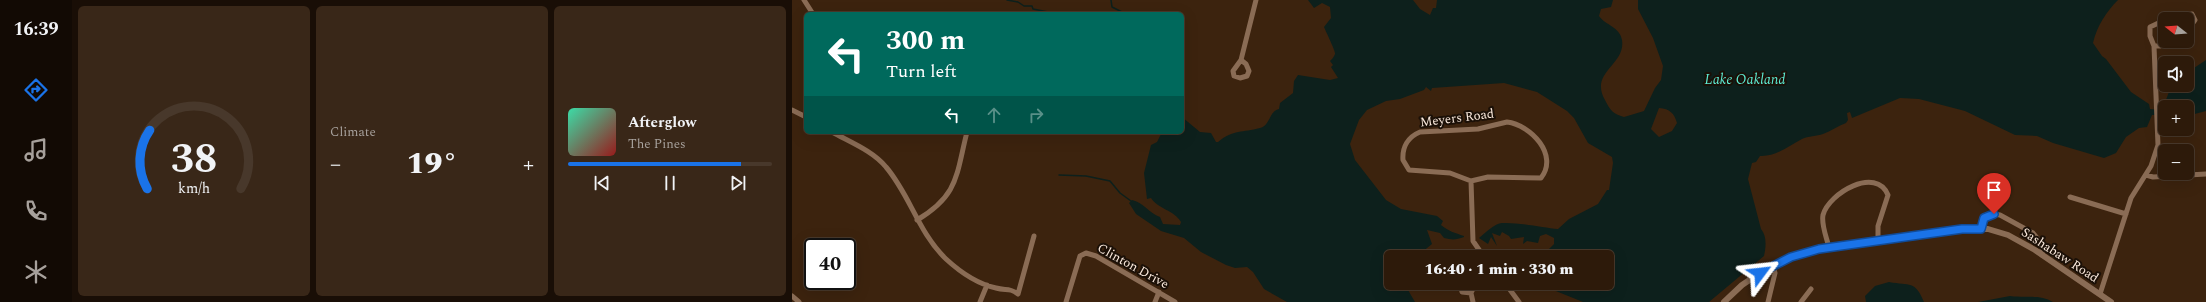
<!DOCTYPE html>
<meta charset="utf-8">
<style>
body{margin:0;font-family:Spectral,serif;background:#392718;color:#f1f3f6;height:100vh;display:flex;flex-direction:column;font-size:15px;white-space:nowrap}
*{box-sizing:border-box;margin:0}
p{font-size:13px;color:#a7a19c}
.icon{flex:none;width:22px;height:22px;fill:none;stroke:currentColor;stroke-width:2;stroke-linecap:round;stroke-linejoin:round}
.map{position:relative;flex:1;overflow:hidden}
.side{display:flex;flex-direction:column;gap:6px;padding:6px;background:#190e06;width:720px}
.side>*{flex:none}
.hud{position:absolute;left:12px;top:12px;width:380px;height:122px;border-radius:6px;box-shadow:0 4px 16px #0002,0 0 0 1px #48382b;background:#00695c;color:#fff;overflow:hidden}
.needle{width:26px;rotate:287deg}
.fabs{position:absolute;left:1366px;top:12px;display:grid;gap:8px}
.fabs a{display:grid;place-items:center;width:36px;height:36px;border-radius:6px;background:#2d1a0a;box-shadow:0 4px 16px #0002,0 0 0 1px #48382b;font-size:20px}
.speed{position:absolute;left:12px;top:238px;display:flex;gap:8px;font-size:20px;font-weight:700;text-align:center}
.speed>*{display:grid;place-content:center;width:52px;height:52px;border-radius:50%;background:#2d1a0a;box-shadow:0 4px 16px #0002,0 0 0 1px #48382b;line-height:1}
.speed .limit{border:2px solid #111;border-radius:6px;background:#fff;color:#111}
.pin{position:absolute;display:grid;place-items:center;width:34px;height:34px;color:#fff;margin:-41px -17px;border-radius:50% 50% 50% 0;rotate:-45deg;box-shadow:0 0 4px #0007}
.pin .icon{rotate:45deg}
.me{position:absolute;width:44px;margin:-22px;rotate:60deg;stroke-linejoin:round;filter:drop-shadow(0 0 3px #0008)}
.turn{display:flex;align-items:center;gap:14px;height:84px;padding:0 16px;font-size:18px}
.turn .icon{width:52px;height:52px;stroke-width:2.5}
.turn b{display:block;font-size:28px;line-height:34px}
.lanes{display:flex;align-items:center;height:38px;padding:0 16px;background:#0003;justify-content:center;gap:20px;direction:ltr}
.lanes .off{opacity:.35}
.big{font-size:30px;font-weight:800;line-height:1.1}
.side .card{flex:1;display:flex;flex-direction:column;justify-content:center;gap:6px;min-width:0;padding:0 14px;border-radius:6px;background:#392718}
.side .dial{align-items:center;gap:0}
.dial svg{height:104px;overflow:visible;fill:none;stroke:#48382b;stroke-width:7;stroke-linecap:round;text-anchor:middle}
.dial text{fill:#f1f3f6;stroke:none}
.song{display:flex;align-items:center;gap:12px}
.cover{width:48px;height:48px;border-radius:6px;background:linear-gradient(135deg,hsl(160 70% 55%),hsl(0 70% 35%))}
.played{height:4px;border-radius:2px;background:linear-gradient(90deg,#1a73e8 85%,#48382b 85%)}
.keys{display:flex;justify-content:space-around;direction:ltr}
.heat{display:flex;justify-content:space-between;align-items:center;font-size:22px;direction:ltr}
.side .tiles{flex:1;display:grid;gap:6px;grid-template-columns:repeat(3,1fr)}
.trip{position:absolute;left:592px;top:250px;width:230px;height:40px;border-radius:6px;background:#2d1a0a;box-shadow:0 4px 16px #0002,0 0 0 1px #48382b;font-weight:800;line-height:40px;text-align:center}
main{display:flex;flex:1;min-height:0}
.tab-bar{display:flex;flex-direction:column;width:72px;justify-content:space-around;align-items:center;background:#120a04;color:#a7a19c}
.tab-bar .icon{width:28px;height:28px}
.tab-bar .active{color:#1a73e8}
.tab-bar b{font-size:18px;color:#f1f3f6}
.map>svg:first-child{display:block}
.water{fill:#0d201c;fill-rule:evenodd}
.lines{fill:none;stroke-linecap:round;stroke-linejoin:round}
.stream{stroke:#0d201c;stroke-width:1.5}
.minor{stroke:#8a6c55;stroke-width:5}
.tertiary{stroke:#8a6c55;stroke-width:6}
.route-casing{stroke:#114b97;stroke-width:10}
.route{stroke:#1a73e8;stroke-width:7}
.labels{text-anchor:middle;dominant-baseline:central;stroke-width:4;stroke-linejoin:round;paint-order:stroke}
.street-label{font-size:13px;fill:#fbeadd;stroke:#1b1007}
.water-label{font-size:14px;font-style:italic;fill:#5decd4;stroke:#1b1007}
</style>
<main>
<nav class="tab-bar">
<b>16:39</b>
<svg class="icon active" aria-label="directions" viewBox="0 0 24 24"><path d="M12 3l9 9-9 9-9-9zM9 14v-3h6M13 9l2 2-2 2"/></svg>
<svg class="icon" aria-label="music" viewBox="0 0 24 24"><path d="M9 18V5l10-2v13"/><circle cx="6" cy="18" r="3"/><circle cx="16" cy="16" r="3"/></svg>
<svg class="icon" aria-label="phone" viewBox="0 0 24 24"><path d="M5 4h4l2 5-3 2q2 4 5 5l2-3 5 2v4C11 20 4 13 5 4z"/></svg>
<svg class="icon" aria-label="climate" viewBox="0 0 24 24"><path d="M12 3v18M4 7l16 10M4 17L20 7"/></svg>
</nav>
<section class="side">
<div class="tiles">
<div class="card dial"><svg viewBox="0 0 100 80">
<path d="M14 69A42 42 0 1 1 86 69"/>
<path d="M14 69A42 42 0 0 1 16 24" stroke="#1a73e8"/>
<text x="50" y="56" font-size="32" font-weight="700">38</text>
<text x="50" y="72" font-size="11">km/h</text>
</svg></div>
<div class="card"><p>Climate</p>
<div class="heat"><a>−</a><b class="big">19°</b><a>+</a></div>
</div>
<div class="card">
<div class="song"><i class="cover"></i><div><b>Afterglow</b><p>The Pines</p></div></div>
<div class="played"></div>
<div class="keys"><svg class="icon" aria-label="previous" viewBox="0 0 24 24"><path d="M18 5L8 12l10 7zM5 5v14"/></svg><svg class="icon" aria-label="pause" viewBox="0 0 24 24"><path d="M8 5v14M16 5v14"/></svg><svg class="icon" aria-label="next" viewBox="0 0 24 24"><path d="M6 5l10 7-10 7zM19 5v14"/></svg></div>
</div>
</div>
</section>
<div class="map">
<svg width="1414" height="302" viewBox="0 0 1414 302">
<rect width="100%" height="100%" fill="#3c230e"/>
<!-- water -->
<path class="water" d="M516,0h105l7,9 10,6 3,-7h3l1,-8h176l-2,7 -10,2 -2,7c6,9 21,11 23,24 4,25 -33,32 -17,60 5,10 8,14 19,17l20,-6 11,-23 6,-8 2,-14 -10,-28 -15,-29v-9h480c-12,12 -21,26 -25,43l9,13 4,3 25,33 18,12 1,5 12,1 7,-18 7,-7h11v-11l3,3 3,-3 -2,-4 15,-10v51l-19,5v-9h-22v12l-3,-4h-10l-5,12 -8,1 -13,9 -10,16 -12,5 -51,-15 -16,-7 -22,-1 -50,-24 -46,-12 -19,-1 -48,20 -2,-6 -3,1 1,7 -2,3c-8,3 -15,8 -23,11 -6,2 -15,2 -21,5 -13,7 -27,18 -42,17l-4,6 -4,1 -4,16 13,50c6,7 5,18 3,27l-55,46h-126l-47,-19h71v-26h-70v-4l12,-4 5,-5v-6l-8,-4 -6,2 -2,7 -11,-2 -4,3 1,-7 -13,2 -2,-3 -7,-4 -2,4 -8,-3 5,13 -6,-9 -3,7 -9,-6c5,-4 16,-15 23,-15 17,-1 41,5 56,6l11,-10 29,-15 9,-14h2l4,-27 -1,-6 -24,-14 -14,-25 -7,-7 -30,-19 -33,-9 -72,5 -1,3 -5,-4 -2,3 -24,9 -14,2 -19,9 -8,10 -9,24 5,16 31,40 15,9 36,7 6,5 -2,4c7,6 14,8 23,11v1c-8,3 -12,3 -20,1l-4,-5 -13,-3 5,14 -16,13h-25v26h17v7l7,12h-128l-23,-13 -11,-17 -6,-5 -12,1 -9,-3 -25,-13 -17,-14 -23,-7 -25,-17 -7,-11 3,-3c11,2 17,13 28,17l3,7 17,1 1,-3c-7,-12 -23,-13 -30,-24l-4,1 -3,-26 7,-28 6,-3 5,-10h20v-15l18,15 11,1 5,9h2c16,-13 24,-9 42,-14 10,-2 9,-17 19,-19l1,-6 13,-10 1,-12 4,-6 32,5 8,-2 -7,-11 2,-2 -3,-4c2,-2 4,-4 5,-7 1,-2 -9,-22 -11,-27l7,-9 -1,-11 -8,-4 -8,5zM867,108c11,1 15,5 18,15l-5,8 -13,6 -8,-8z
M1097,282c21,4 26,-2 35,20h-58l-1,-6 10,-10z
M1218,296c14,2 30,-2 43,6h-75z"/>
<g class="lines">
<!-- stream -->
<path class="stream" d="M215,0l11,2 6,4h8l1,3 25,5
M319,0l1,7 14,7
M267,175l27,1 24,5 10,12 11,8"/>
<!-- minor -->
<path class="minor" d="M12,0l9,14
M1376,19l24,-5 3,6 -8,11
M1373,20l-15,7v9l4,10h6l10,-5
M449,60l5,4 3,7 -2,5 -7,2 -6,-2 -1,-5 8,-11 15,-60
M0,110l14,7
M715,122c24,3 52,33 34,56l-53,-1 -17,4 -21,-8 -41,-3 -6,-10c-1,-13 5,-23 17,-28l58,-3z
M40,132c18,10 41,19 54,35 24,28 32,65 60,92 13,12 32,25 50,29 10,3 13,-1 22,6l16,-58
M1354,175l7,2 53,-3
M679,181l2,60 11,16
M1278,197l56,17
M125,220c42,-25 39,-45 50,-88
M1189,229l4,-11 9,-4 6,1 33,18 9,11v11
M1037,248c-2,-10 -8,-23 -6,-33 6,-22 53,-49 65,-20l-10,31v15
M668,283l2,9 9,1
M713,283l14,19
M1308,294l31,-96 20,-32 7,-21 -4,-99
M0,296l7,6
M188,302l7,-17
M274,302l14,-46 6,-3 10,3 79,46
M363,302l4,-10
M681,302l-2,-9 5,-10
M976,302l7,-29 -2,-8
M1009,302l10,-13"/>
<!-- tertiary -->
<path class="tertiary" d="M932,302l18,-17 27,-18 22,-10 28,-8 143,-20h26l20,6 27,15 76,52"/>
</g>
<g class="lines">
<!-- route casing -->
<g class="route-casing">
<path id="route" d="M968,273l31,-16 28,-8 143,-20h19l3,-11 10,-4"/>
</g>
<!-- route -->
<use href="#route" class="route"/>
</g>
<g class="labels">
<!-- street labels -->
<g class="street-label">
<text transform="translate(665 118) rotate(-7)">Meyers Road</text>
<text transform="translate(1268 255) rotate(33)">Sashabaw Road</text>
<text transform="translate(341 266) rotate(29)">Clinton Drive</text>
</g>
<!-- water labels -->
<g class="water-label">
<text x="953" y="79">Lake Oakland</text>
</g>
</g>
</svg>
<div class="fabs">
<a><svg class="needle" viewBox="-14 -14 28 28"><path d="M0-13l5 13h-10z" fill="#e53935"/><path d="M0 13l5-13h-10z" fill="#a7a19c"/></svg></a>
<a><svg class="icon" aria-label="sound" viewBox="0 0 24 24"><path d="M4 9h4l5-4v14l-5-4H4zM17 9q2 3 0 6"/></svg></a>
<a>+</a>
<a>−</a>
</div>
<div class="speed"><div class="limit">40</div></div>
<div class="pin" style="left:1202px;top:214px;background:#d93025"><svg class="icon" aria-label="arrive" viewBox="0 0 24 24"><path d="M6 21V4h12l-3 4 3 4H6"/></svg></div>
<svg class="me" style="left:968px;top:273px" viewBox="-20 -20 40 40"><path d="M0-17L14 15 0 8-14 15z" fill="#1a73e8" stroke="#fff" stroke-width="4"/></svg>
<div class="trip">16:40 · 1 min · 330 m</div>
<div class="hud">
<div class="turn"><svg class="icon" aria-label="left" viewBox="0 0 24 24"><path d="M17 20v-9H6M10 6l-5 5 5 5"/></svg><div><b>300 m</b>Turn left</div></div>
<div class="lanes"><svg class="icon" aria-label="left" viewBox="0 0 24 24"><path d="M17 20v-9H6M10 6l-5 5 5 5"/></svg><svg class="icon off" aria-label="ahead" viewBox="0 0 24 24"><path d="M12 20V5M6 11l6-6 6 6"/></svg><svg class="icon off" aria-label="right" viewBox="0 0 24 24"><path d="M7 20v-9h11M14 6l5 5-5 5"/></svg></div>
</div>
</div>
</main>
